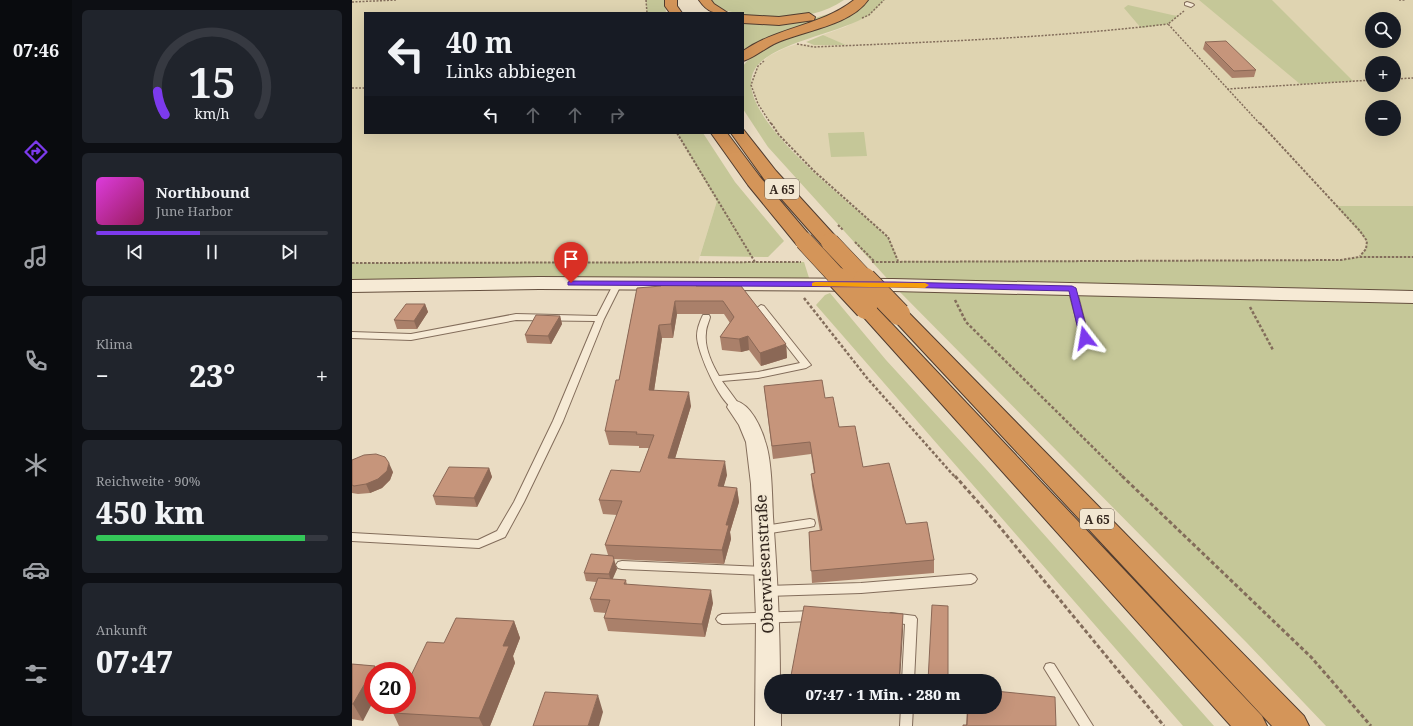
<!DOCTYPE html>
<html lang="de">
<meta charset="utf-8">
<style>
body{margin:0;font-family:"Noto Serif",serif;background:#20242c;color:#f1f3f6;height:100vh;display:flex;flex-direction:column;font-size:15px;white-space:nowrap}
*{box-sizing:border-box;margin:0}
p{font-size:13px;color:#9ea1a6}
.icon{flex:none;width:22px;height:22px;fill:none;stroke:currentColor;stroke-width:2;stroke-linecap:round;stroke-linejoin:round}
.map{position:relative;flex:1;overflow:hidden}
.drawer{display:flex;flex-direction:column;gap:10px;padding:10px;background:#0d0f14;width:280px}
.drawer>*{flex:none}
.guide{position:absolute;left:12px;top:12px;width:380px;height:122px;border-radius:0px;box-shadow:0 4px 16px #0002;background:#171b24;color:#f1f3f6;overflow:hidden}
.fabs{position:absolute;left:1013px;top:12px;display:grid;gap:8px}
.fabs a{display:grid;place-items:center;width:36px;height:36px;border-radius:50%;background:#171b24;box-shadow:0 4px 16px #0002;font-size:20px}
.speed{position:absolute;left:12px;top:662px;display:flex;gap:8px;font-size:20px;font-weight:700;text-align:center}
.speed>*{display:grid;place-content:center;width:52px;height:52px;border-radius:50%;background:#171b24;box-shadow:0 4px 16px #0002;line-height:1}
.speed .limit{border:6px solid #d22;background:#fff;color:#111}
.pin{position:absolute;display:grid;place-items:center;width:34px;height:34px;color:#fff;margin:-41px -17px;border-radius:50% 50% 50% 0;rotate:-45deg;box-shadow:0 0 4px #0007}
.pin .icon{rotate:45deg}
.me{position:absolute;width:44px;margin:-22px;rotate:346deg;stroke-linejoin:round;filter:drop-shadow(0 0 3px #0008)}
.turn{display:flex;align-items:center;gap:14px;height:84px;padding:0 16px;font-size:18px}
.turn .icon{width:52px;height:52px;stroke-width:2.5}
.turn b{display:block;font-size:28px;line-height:34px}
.lanes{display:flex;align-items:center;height:38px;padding:0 16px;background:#0003;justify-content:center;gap:20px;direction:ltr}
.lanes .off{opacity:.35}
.big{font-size:30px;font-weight:800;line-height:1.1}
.drawer .card{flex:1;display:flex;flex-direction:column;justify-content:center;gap:6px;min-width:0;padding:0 14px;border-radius:6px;background:#20242c}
.drawer .dial{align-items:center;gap:0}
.dial svg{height:104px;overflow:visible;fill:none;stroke:#363941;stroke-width:7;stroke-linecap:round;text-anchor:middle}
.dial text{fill:#f1f3f6;stroke:none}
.song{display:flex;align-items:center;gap:12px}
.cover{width:48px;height:48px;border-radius:6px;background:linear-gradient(135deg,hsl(300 70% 55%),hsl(330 70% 35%))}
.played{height:4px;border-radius:2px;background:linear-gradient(90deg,#7c3aed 45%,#363941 45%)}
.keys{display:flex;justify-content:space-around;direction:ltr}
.heat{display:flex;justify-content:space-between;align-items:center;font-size:22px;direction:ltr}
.charge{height:6px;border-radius:3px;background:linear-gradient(90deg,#34c759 90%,#363941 0)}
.trip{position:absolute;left:412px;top:674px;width:238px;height:40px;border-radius:20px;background:#171b24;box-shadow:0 4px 16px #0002;font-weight:800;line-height:40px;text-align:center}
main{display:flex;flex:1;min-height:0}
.tab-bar{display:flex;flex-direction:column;width:72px;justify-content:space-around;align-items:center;background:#090b0e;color:#9ea1a6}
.tab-bar .icon{width:28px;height:28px}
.tab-bar .on{color:#7c3aed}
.tab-bar b{font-size:18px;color:#f1f3f6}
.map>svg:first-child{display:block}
.farmland{fill:#dfd4b1;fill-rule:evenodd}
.green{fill:#c5c798}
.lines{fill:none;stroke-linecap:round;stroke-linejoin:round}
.lane-casing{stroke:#836d5b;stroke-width:2}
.street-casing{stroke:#836d5b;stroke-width:2}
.secondary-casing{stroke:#654f3e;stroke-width:2}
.highway-casing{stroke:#513c2f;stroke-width:2}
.path-far3{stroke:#836d5b;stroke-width:1.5;stroke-dasharray:2 1.5;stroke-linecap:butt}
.path-far2{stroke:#836d5b;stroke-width:2;stroke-dasharray:2.5 1.5;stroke-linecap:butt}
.path-far1{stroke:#836d5b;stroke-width:2.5;stroke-dasharray:3 2;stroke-linecap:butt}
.path{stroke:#836d5b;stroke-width:3;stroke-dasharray:4 2.5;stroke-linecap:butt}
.lane{fill:#f6ead5;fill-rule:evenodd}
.street{fill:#f6ead5;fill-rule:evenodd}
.secondary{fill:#f6ead5;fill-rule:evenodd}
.highway{fill:#d49559;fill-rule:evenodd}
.highway-bridge-far1-casing{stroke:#513c2f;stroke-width:19;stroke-linecap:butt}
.highway-bridge-casing{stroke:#513c2f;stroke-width:24;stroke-linecap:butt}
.highway-bridge-far1{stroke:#d49559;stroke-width:18}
.highway-bridge{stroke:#d49559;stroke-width:22}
.wall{fill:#aa806a}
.shaded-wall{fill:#8b6856}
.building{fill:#c6957b;stroke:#8b6856}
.route{fill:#7c3aed;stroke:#51269a}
.slow{fill:#f59e0b}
.labels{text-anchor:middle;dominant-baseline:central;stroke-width:3.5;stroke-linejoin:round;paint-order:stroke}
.shield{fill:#f2e7d2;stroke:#6d6154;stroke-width:1}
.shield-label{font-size:12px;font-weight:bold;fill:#34271e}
.near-street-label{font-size:16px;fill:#34271e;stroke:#f2e7d2}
</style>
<main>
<nav class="tab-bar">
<b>07:46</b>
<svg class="icon on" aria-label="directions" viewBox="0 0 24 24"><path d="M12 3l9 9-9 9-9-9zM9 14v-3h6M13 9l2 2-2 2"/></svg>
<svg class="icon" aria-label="music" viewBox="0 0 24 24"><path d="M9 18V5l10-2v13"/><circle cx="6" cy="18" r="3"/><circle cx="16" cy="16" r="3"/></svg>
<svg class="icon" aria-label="phone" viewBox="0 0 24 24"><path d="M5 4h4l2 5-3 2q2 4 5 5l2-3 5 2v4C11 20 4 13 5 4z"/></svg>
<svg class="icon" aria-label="climate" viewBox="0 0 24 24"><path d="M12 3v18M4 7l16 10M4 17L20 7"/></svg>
<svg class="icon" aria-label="car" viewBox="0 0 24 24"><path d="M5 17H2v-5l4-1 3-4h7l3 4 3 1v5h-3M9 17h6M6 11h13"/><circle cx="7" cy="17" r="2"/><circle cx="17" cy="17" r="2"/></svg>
<svg class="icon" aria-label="filters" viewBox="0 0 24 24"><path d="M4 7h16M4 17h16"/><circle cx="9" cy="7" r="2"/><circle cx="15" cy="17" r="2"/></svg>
</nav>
<section class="drawer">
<div class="card dial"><svg viewBox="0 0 100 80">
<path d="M14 69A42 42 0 1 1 86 69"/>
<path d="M14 69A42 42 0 0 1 8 51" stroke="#7c3aed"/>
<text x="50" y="56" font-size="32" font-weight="700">15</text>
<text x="50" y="72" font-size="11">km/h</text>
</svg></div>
<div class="card">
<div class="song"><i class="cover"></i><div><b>Northbound</b><p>June Harbor</p></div></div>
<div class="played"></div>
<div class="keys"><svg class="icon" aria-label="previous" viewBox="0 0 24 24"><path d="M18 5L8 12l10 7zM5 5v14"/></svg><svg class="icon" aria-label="pause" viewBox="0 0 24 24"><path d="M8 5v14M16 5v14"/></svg><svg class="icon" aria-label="next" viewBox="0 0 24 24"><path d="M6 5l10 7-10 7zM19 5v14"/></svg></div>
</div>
<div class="card"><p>Klima</p>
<div class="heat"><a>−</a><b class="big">23°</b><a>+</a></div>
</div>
<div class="card"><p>Reichweite · 90%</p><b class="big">450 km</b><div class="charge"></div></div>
<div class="card"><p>Ankunft</p><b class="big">07:47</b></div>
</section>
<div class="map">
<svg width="1061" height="726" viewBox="0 0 1061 726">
<rect width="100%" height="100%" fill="#eadcc3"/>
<!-- farmland -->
<path class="farmland" d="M0,0h295l1,13h-283v120h312l40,68 -19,61 -346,1z
M532,0h529v206h-76l30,35 -1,8 -7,8 -18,3 -443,1 -10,-24 -74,-66 -35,-36 -21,-31 -7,-19 2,-9 5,-10 11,-10 16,-8 12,-4 48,1 -22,-10 22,-8 24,-12zM1020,19h22v22h-22zM1020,63h22v22h-22zM1020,107h22v22h-22z"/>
<!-- green -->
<path class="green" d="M294,0h19l1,13h-19z
M360,0h132c-30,21 -66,17 -101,15v-2c-10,0 -27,-3 -31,-13z
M514,0h18c-5,5 -10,11 -15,15 -28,18 -93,27 -112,51 -36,45 104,142 130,171 5,6 8,17 11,24l443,-1 18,-3 7,-8 1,-8 -31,-35h77v520h-87l-79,-83 -354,-358 -125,-138 -25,-38v-43l11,-13z
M847,0h73l81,81 -53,3z
M776,5l44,10 6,1 -10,8 -27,4 -17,-20z
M496,8l-105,45v-33h65z
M471,35l23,10h-32l-8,-3z
M512,132l3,24 -36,1 -3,-24z
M325,133h26l32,49 49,59 -16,16 -68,-1 17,-55z
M184,262h268l6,19 -458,3v-21z
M478,293l56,67 99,108 229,258h-31l-367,-421 9,-10z"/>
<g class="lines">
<!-- lane casing -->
<g class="lane-casing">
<path id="lane" d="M835,2l6,2 1,1 -3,2 -6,-2v-2z
M263,281h3l4,2 -18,36 -41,102 -39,81 -19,35 -26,11 -127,-7v-8l126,7 19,-9 17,-29 39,-81 42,-100 -79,-1 -105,20 -59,-2v-6l59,2 105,-20 81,2z
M717,286h3l4,2 13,50 -1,2h-6l-1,-2 -13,-50z
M409,305l3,1 47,59 -5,3 -48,10 -36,3 19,26 -5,3c-15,-4 -39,-58 -39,-74 0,-7 3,-15 6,-21h6l1,2c-1,5 -4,10 -4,16 -2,14 6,31 13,43l39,-4 42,-9 -43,-55z
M458,519l4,1 1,3 -1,3 -4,1 -46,7 -4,-1 -1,-3 1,-3 4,-1z
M270,561l144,6 4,1 2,3 -2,3 -4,1 -144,-6 -4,-1 -2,-3 2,-3z
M619,574l4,2 2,3 -2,3 -4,2 -110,9 -94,3 -4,-2 -2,-3 2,-3 4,-2 94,-3z
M462,611l4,2 2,3 -2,3 -4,2 -92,3 -4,-2 -2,-3 2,-3 4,-2z
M539,613l24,3 2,3 -3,62h-12l3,-57 -18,-3 -2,-3 2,-3z
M698,663l4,1 39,62h-13l-36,-58 2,-4z
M549,707h12l-1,19h-12z"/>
</g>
<!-- street casing -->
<g class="street-casing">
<path id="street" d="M384,401c15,4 25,26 29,40 7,19 7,55 8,76 4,54 7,109 7,164h-9v26h10v19h-26l1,-108 -5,-134 -5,-42 -7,-17 -12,-18 2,-4z"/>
</g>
<!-- secondary casing -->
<g class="secondary-casing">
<path id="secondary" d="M187,277l354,2 520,12v12l-520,-12 -354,-2 -187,3v-12z"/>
</g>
<!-- highway casing -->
<g class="highway-casing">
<path id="highway" d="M313,0h12v6l5,7h-12l-5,-7z
M347,0h12l3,4 14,9c-14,0 -20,0 -29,-13z
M502,0h14c-17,25 -65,31 -92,43 -11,5 -22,15 -33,18v-10c34,-24 78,-25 111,-51z
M457,13l6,4 -1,3 -35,5 -36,-2v-8l36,2z
M391,129l33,42 61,67 2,4 -2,4 -7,2 -7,-2 -59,-67 -33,-46h12z
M359,133h16l33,44 51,60 2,4 -2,4 -7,2 -7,-2 -49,-60z
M514,302l7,2 389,412 5,10h-36l-372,-414 -3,-4 3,-4z
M547,308l7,2 398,406 5,10h-37l-380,-408 -3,-4 3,-4z"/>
</g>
<!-- path-far3 -->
<path class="path-far3" d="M294,0l1,13
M1047,0h7
M0,2l44,-2
M832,11l-16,13 92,100
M510,18l7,-3 15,-15
M445,44l17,3c118,-5 236,-9 354,-23
M412,61l-6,5 -7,19 7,19 13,20
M1042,79l19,-1
M0,88h13
M875,89l145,-9"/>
<!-- path-far2 -->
<path class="path-far2" d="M419,123l8,12 35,36 74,66 10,24
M908,123l100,108 7,10 -1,8 -6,7
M325,133l78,129
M486,225l5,5
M503,242l19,19
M520,262l469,-2 18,-3h54
M0,263l449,-1"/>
<!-- path-far1 -->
<path class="path-far1" d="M452,298l63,80 88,99
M603,300l11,22 157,155
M898,307l23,43"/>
<!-- path -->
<path class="path" d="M603,476l39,44 170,206
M770,476l189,181 60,69"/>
<!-- lane -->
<use href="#lane" class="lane"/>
<!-- street -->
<use href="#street" class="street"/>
<!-- secondary -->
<use href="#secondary" class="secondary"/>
<!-- highway -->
<use href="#highway" class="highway"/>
<!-- highway-bridge-far1 casing -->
<g class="highway-bridge-far1-casing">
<path id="highway-bridge-far1" d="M452,241l36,39
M478,242l36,38"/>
</g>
<!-- highway-bridge casing -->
<g class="highway-bridge-casing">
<path id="highway-bridge" d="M487,279l27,29
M513,279l34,35"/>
</g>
<!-- highway-bridge-far1 -->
<use href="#highway-bridge-far1" class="highway-bridge-far1"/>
<!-- highway-bridge -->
<use href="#highway-bridge" class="highway-bridge"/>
</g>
<!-- wall -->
<path class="wall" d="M853,42l51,28 -2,7 -22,1 -29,-29z
M345,286h44l45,58 1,14 -26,8 -12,-16 -8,2 -19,-2 -2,-13 10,-14 -6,-9h-47l-4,24h-11l-8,53 37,15 -16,52 52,17 -4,12 14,1 2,14 -9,30 1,7 -7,25 -110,-5 3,10 -5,10 14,1 1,5 86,18 -8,34 -97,-6 -4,-13 2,-5 -12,-1 -4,-13 6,-17 -10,-1 -2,-8 24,-18 -3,-10 12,-30 -14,-1 -4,-14 41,-28 9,-24h-10v-2l-30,-1 -4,-14 14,-51 18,-92z
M73,304l3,8 -11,17h-20l-3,-9z
M208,316l2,8 -11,20 -24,-1 -2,-8z
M412,386l61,12 14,29 24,40 71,93v13l-122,10 -3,-51 11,-1 -8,-45 -1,-12 3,-1 -3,-19 -38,5z
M0,460l41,12 -3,8 -8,8 -12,5 -12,1 -6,-1z
M137,468l3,9 -15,30 -41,-2 -3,-9z
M162,621l6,17 -7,18 2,7 -25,63h-91l-6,-13 51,-70z
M0,664l23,2 2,5h-4l-10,50 -11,-2z
M479,707h67l-1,5z
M615,707h28l61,19 -90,-1z"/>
<!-- shaded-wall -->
<path class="shaded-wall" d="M323,301l2,13 -4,24 -2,-14z
M73,304l3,8 -11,17 -3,-8z
M208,316l2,8 -11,20 -3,-8z
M307,325l3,13 -10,66 -3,-14z
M396,336l1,14 -8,2 -2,-13z
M434,344l1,14 -26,8 -1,-13z
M337,392l2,14 -20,66 -3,-14z
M373,461l2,14 -7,25 -2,-14z
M37,463l4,9 -3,8 -8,8 -12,5 -4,-9z
M137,468l3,9 -15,30 -3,-9z
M385,488l2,14 -9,30 1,7 -7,25 -2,-14 4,-25z
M262,560l3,9 -6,14 -2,-9z
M359,590l2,13 -8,34 -3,-13z
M551,614v17l-3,50h-1z
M162,621l6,17 -7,18 2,7 -25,63h-7l-4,-8 24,-72z
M23,666l2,5h-4v31l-10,19 -10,-17z
M246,695l5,17 -4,14h-11z"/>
<!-- building -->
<path class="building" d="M874,41l30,29 -22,1 -29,-29z
M310,283l35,1 -1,2h45l45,58 -26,9 -12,-17 -9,3 -19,-2 14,-20 -11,-16h-48l-4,23 -12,1 -10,65 40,2 -21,66 57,3 -7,25 19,2 -11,37h3l-7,25 -117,-5 17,-44 -23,-1 12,-30 29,2 14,-37 -18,-1 1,-2 -32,-1 11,-51h3l18,-92 24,-2z
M54,304h19l-11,17 -20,-1z
M184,315l24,1 -12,20 -23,-1z
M470,380l3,18 8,-1 6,30 16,-1 8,41 26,-4 17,61 21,-2 7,38 -123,11 -2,-39 13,-2 -11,-56 4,-1 -5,-31 -38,4 -8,-60z
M24,454l9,3 4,6 -2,8 -9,8 -12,5 -12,2 -2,-1v-25l12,-5z
M97,467l40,1 -15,30 -41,-2z
M239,554l22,2 1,4 -5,14 -25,-1z
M246,578l28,2 -2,4 87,6 -9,34 -98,-6 6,-18 -20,-1z
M580,605l16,1v75h-20z
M452,606l99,8 -4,67h-109z
M104,618l58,3 -11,25h6l-30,72 -86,-5 4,-8h10v-21l20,-42 17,1z
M0,664l23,2 -22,38h-1z
M643,691l60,6 1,29h-93v-1h4l1,-18h27z
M193,692l53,3 -10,31h-55z"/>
<!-- route -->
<path class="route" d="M219,281l323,1 178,4 4,2 13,50 -4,3 -5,-3 -11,-47 -175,-4 -326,-2v-3z"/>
<!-- slow -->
<path class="slow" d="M463,282l110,1 4,2 -4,3 -113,-2v-3z"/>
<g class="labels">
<!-- shield labels -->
<g class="shield">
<rect x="413" y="179" width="34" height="20" rx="3"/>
<rect x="728" y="509" width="34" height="20" rx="3"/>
</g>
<g class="shield-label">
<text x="430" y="189">A 65</text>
<text x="745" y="519">A 65</text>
</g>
<!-- near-street labels -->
<g class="near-street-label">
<text transform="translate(412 564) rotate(-93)">Oberwiesenstraße</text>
</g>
</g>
</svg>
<div class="fabs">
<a><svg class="icon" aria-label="search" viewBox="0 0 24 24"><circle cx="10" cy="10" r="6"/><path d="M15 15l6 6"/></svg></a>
<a>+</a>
<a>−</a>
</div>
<div class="speed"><div class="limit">20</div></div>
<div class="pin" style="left:219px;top:283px;background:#d93025"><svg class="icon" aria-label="arrive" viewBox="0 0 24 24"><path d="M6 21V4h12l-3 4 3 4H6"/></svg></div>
<svg class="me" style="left:733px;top:338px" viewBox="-20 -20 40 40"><path d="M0-17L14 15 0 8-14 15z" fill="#7c3aed" stroke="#fff" stroke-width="4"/></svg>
<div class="trip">07:47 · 1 Min. · 280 m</div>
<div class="guide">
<div class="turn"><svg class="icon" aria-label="left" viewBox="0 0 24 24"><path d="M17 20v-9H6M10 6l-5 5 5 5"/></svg><div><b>40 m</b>Links abbiegen</div></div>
<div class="lanes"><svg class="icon" aria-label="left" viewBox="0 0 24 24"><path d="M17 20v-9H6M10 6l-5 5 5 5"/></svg><svg class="icon off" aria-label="ahead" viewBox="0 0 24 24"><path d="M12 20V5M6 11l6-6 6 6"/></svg><svg class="icon off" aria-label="ahead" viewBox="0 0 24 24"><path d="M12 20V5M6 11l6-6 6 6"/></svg><svg class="icon off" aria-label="right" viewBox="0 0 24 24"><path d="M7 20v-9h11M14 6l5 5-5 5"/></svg></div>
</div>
</div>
</main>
